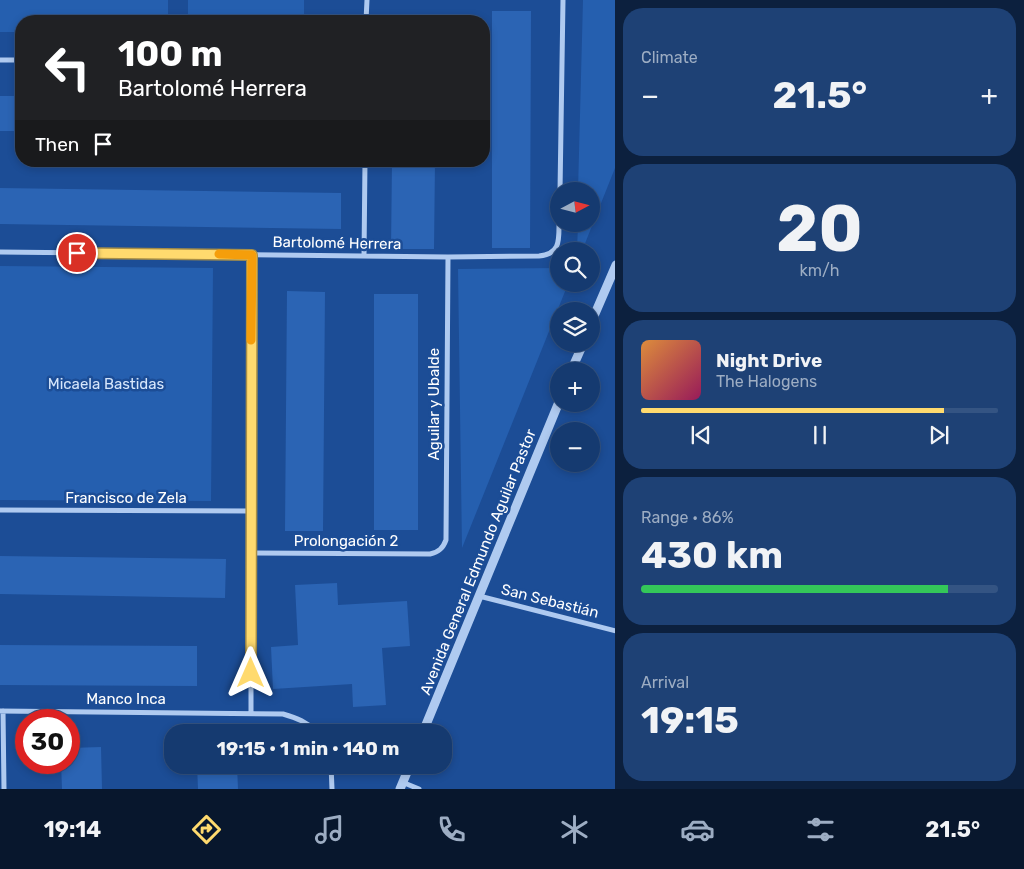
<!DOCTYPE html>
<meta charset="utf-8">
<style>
body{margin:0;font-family:Rubik,sans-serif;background:#1e4175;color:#f1f3f6;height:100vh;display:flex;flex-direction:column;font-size:19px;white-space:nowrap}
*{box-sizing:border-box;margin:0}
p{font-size:16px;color:#9dadc3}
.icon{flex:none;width:28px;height:28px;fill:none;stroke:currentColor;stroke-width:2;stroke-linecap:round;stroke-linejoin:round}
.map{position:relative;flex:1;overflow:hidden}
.panel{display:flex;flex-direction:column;gap:8px;padding:8px;background:#0c203e;width:409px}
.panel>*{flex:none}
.banner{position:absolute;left:15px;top:15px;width:475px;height:152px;border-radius:20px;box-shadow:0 2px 8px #0003,0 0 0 1px #345483;background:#202124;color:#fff;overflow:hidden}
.needle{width:32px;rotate:83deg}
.tools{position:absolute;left:550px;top:182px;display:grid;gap:10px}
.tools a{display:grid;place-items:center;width:50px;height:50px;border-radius:50%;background:#153a70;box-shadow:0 2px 8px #0003,0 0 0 1px #345483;font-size:25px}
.speed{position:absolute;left:15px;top:709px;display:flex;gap:10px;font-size:25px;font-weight:700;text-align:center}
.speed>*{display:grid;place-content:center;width:65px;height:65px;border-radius:50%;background:#153a70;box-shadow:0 2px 8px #0003,0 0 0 1px #345483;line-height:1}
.speed .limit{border:8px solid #d22;background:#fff;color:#111}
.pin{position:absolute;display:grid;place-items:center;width:42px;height:42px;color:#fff;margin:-21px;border:2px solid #fff;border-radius:50%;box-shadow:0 1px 5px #0007}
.me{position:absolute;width:55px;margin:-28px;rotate:0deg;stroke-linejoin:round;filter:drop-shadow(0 0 4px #0008)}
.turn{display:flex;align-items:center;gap:18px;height:105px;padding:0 20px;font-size:22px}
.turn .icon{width:65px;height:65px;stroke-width:2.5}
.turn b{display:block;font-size:35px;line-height:42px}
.then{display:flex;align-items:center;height:48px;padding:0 20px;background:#0003;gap:10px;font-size:19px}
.big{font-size:38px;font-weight:700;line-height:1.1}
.panel .card{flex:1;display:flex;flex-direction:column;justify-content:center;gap:8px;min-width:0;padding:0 18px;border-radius:20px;background:#1e4175}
.panel .dial{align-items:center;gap:0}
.dial b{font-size:65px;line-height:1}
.song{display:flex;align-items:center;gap:15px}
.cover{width:60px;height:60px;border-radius:8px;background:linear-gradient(135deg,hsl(30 70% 55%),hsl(330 70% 35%))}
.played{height:5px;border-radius:2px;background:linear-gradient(90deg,#ffda6e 85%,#345483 85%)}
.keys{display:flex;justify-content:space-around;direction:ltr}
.heat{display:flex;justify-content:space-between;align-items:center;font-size:28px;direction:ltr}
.charge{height:8px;border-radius:4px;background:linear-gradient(90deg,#34c759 86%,#345483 0)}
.trip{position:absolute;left:164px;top:724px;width:288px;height:50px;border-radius:20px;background:#153a70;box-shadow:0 2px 8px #0003,0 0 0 1px #345483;font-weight:700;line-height:50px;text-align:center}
.tabs{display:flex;height:80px;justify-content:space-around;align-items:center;background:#08172d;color:#9dadc3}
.tabs .icon{width:35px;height:35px}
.tabs .on{color:#ffda6e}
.tabs b{font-size:22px;color:#f1f3f6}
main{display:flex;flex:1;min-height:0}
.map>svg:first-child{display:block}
.green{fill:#255faf}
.building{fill:#2b64b4}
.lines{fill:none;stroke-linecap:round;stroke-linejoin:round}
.minor{stroke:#afcaf0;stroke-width:5}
.tertiary{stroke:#afcaf0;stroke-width:9}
.route-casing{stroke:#a68e48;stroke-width:12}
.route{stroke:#ffda6e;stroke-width:9}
.slow{stroke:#f59e0b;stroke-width:9}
.labels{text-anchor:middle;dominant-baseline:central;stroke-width:5;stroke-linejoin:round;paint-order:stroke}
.street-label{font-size:15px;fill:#fff;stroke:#1c4d96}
.park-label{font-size:15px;fill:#d6e6fb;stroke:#1c4d96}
</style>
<main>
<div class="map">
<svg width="616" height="789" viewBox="0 0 616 789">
<rect width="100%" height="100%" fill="#1c4d96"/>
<!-- green -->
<path class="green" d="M0,0h168v21h-147v11h-21z
M188,0h116v21h-116z
M583,0h32v168l-33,83h-5l1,-27h13v-33h-13z
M0,266l213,2 -2,233 -211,-1z
M559,268v16h9l-106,264 -4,-279z"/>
<!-- building -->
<path class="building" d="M492,11h39l-1,237h-38z
M0,96h21v35h-21z
M392,161h43l-1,88h-43z
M0,188l341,5v36l-341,-5z
M287,291l38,1 -2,239h-38z
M374,294h44v236h-44z
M0,556l226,3 -1,39 -225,-4z
M337,583l1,22 69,-4 3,45 -28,2 4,57 -33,2 -1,-23 -79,5 -2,-42 27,-2 -3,-60z
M0,645l197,1v40l-197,-1z
M101,747l1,42h-40l-1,-27h8v-14z
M197,765h40l1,24h-40z"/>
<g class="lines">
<!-- minor -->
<path class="minor" d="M366,21l1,-21
M0,60h21
M560,191l3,-191
M0,252l448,5 91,-1c21,-2 20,-15 20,-32
M364,256l1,-95
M0,510l251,1
M251,553l179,1c9,-2 13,-6 16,-14l2,-283
M479,596l137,35
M0,711l283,3c14,4 24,8 34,18
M3,711l1,78
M251,713v-458
M331,765l1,24
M402,782l17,7"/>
<!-- tertiary -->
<path class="tertiary" d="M591,323l25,-58
M571,371l12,-27
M423,732l136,-330
M400,789l10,-24"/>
</g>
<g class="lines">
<!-- route casing -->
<g class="route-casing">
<path id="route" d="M77,253l175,2 -1,418"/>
</g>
<!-- route -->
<use href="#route" class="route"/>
<!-- slow -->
<path class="slow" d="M219,254l33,1 -1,85"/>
</g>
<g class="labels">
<!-- street labels -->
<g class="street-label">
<text transform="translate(337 243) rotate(1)">Bartolomé Herrera</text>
<text transform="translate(434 404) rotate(-90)">Aguilar y Ubalde</text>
<text x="126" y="498">Francisco de Zela</text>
<text x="346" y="541">Prolongación 2</text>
<text transform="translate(478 562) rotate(-68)">Avenida General Edmundo Aguilar Pastor</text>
<text transform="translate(550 601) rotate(14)">San Sebastián</text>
<text x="126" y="699">Manco Inca</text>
</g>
<!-- park labels -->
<g class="park-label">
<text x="106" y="384">Micaela Bastidas</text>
</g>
</g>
</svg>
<div class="tools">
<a><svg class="needle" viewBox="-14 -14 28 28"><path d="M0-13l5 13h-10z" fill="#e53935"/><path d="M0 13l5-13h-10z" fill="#9dadc3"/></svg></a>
<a><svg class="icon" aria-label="search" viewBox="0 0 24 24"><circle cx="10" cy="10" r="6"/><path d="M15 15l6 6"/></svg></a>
<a><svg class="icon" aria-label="layers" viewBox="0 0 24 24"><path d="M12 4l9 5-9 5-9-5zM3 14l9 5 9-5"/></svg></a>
<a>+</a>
<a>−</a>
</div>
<div class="speed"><div class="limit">30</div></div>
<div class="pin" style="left:77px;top:253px;background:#d93025"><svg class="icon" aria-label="arrive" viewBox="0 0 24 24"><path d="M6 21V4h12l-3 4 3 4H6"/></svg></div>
<svg class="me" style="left:251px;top:673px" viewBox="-20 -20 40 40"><path d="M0-17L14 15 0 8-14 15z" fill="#ffda6e" stroke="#fff" stroke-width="4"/></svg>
<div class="trip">19:15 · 1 min · 140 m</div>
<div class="banner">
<div class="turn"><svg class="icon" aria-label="left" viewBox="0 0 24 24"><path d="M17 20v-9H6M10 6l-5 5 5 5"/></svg><div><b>100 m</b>Bartolomé Herrera</div></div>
<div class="then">Then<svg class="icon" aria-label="arrive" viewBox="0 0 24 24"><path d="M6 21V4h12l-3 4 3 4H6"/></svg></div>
</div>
</div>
<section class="panel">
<div class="card"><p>Climate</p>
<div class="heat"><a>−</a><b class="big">21.5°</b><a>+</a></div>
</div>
<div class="card dial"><b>20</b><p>km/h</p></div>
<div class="card">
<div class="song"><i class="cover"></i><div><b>Night Drive</b><p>The Halogens</p></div></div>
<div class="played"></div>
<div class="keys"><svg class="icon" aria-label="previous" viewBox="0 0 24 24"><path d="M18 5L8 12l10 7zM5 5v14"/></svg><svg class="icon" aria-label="pause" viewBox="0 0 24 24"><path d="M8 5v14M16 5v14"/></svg><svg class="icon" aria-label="next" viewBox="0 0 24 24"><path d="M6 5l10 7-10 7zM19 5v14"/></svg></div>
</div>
<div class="card"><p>Range · 86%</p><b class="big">430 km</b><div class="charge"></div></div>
<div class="card"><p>Arrival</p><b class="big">19:15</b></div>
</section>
</main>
<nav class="tabs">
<b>19:14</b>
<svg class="icon on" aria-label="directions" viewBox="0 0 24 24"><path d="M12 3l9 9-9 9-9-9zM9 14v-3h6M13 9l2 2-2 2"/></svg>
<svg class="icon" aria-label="music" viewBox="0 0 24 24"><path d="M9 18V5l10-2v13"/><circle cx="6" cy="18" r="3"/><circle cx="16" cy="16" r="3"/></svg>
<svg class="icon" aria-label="phone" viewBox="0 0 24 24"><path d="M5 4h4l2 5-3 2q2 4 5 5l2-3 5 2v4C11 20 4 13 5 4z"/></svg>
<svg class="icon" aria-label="climate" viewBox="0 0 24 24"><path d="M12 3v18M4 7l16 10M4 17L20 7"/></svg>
<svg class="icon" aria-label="car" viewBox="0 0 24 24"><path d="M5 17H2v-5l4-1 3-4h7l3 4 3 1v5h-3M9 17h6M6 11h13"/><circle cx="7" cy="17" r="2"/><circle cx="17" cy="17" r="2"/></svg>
<svg class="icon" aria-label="filters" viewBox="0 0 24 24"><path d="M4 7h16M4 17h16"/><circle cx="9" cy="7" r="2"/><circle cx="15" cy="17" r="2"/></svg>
<b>21.5°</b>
</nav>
